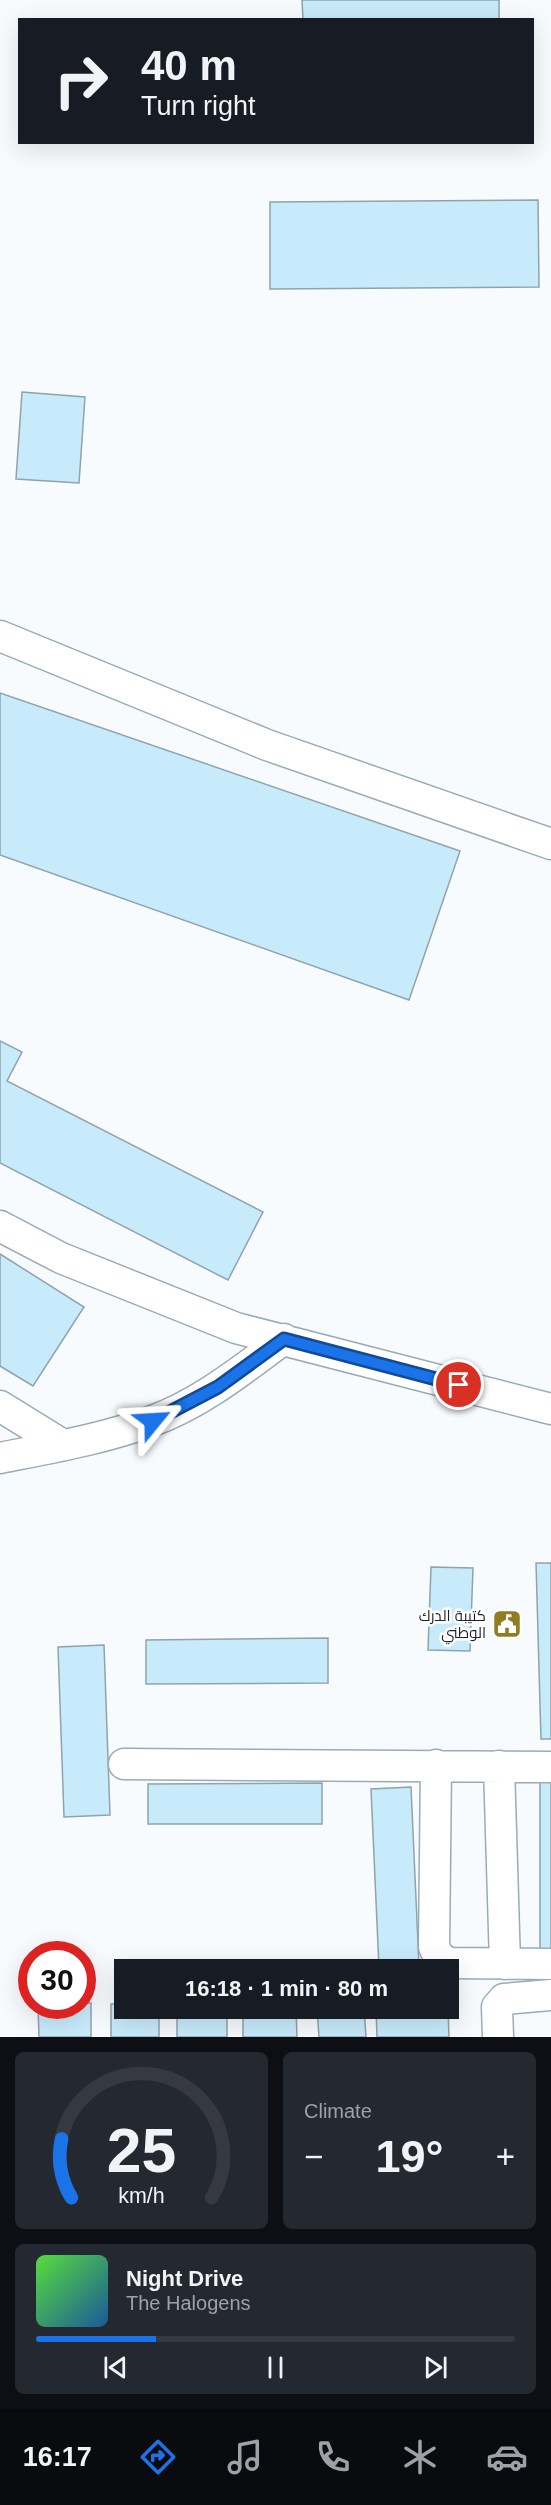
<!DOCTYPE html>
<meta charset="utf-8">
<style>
body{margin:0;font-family:Helvetica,Cairo,sans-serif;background:#242831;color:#f1f3f6;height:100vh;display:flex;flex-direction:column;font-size:22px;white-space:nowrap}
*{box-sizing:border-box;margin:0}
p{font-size:20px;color:#9ea1a6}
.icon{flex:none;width:33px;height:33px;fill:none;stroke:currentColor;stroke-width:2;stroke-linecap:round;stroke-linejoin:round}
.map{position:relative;height:2037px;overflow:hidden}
.drawer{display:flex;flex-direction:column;gap:15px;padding:15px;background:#0d0f14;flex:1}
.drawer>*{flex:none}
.hud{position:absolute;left:18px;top:18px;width:516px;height:126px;border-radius:0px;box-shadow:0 6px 24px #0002;background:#171b24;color:#f1f3f6;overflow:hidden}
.speed{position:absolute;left:18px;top:1941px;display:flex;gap:12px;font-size:30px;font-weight:700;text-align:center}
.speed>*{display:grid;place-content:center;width:78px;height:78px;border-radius:50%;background:#171b24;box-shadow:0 6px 24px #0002;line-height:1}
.speed .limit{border:9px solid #d22;background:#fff;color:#111}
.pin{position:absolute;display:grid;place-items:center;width:51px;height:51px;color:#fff;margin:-26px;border:3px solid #fff;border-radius:50%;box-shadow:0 2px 6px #0007}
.me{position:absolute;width:66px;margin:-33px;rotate:63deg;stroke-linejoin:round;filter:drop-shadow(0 0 4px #0008)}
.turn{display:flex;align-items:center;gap:21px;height:126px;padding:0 24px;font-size:27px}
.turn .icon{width:78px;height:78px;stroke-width:2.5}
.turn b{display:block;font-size:42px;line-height:51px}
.big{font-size:45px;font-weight:700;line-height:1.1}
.drawer .widget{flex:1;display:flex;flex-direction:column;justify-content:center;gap:9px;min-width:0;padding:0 21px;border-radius:9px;background:#242831}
.drawer .dial{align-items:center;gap:0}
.dial svg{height:156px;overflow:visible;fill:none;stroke:#363941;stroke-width:7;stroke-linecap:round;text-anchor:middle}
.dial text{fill:#f1f3f6;stroke:none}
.song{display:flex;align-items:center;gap:18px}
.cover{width:72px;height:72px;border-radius:9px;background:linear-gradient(135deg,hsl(110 70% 55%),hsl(210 70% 35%))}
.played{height:6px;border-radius:3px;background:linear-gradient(90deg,#1a73e8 25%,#363941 25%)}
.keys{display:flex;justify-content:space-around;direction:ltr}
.heat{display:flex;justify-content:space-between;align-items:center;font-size:33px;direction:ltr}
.drawer .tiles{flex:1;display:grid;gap:15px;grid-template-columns:1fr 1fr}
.widget:last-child{grid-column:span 2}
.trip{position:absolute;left:114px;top:1959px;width:345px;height:60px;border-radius:0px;background:#171b24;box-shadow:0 6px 24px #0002;font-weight:700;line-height:60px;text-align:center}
.dock{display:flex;height:96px;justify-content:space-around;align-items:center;background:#090b0e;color:#9ea1a6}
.dock .icon{width:42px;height:42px}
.dock .on{color:#1a73e8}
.dock b{font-size:27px;color:#f1f3f6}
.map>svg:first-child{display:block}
.building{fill:#c8ebfb;stroke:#90a3ac;stroke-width:1.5}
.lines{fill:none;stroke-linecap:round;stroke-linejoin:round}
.minor-casing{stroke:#99acb5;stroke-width:33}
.minor{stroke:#fff;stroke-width:30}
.route-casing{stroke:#114b97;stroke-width:15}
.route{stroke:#1a73e8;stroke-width:10}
.labels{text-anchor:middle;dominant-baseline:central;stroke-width:5;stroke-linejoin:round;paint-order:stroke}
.poi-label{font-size:15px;fill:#1b2226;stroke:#fff;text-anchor:end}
</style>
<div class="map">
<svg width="551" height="2037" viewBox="0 0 551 2037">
<rect width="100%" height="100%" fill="#f7fbfd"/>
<!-- building -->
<path class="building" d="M302,0h197v20h-196z
M538,200l1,87 -269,2v-87z
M22,392l63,5 -6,86 -63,-4z
M0,693l460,158 -51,149 -409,-145z
M0,1041l22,11 -15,29 256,131 -35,68 -228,-117z
M0,1254l84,53 -51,79 -33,-20z
M536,1563h15v176h-10z
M431,1567l42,1 -3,83 -42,-1z
M328,1638v45l-182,1v-44z
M104,1645l6,170 -46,2 -6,-170z
M540,1781h11v169h-11z
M322,1783v41h-174v-40z
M411,1787l8,179 -40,2 -8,-179z
M82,2003h9v34h-52l-1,-31h44z
M111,2004h13v4h35v29h-48z
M177,2008h50v29h-50z
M243,2008h53l1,29h-54z
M317,2008h47l2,29h-47z
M376,2008h72l1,29h-72z"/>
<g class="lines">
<!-- minor casing -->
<g class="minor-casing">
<path id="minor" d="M0,636l267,109 284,99
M0,1226l61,32 175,70 315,81
M0,1406l63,39
M0,1458c50,-10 103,-19 152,-37 48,-17 91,-52 132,-82
M124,1764l427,3
M436,1765l-2,182 5,10 10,6 102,1
M499,1766l6,198
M498,2037l-1,-30 7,-8 47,-4"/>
</g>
<!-- minor -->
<use href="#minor" class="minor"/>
</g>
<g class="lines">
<!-- route casing -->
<g class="route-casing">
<path id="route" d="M153,1421l65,-34 66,-48 175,46"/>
</g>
<!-- route -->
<use href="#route" class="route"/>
</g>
<!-- icons -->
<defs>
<g id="civic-square" transform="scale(1.5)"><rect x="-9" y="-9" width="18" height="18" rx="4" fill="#8f7d24" stroke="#fff"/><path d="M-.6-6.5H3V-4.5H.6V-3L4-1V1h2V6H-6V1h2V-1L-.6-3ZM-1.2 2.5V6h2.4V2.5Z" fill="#fff"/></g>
</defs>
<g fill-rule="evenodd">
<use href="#civic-square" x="507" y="1624"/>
</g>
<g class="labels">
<!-- poi labels -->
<g class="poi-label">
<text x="486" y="1615">كتيبة الدرك<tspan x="486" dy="17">الوطني</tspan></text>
</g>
</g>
</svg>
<div class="speed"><div class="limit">30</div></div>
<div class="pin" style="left:459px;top:1385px;background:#d93025"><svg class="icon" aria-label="arrive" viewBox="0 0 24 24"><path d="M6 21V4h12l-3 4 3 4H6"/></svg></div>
<svg class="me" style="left:153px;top:1421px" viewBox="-20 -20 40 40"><path d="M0-17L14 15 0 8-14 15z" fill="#1a73e8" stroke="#fff" stroke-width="4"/></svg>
<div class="trip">16:18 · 1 min · 80 m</div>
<div class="hud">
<div class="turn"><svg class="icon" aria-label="right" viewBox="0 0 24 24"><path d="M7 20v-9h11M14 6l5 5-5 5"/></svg><div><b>40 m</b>Turn right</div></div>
</div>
</div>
<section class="drawer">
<div class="tiles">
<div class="widget dial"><svg viewBox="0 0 100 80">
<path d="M14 69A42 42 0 1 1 86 69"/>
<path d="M14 69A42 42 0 0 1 9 39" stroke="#1a73e8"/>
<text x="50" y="56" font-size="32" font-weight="700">25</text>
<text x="50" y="72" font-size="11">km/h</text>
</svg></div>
<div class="widget"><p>Climate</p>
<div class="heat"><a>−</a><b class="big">19°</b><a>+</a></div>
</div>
<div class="widget">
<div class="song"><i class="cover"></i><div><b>Night Drive</b><p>The Halogens</p></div></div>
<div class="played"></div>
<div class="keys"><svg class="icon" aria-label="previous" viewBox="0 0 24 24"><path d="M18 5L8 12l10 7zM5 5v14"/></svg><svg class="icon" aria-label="pause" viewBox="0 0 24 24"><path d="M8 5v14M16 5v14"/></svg><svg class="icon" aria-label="next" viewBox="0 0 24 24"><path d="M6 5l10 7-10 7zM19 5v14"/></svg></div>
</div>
</div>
</section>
<nav class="dock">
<b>16:17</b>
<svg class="icon on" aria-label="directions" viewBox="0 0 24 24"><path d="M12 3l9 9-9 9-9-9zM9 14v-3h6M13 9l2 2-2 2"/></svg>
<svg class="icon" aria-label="music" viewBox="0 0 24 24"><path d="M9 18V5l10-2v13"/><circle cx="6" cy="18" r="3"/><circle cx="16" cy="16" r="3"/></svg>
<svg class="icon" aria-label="phone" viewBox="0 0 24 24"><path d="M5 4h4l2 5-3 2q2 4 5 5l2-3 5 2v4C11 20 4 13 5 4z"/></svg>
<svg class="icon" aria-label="climate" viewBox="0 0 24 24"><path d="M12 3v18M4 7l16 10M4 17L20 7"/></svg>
<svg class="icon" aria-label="car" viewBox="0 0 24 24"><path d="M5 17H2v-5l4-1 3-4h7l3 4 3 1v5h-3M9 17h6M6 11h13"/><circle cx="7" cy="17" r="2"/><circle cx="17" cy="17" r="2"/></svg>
</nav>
